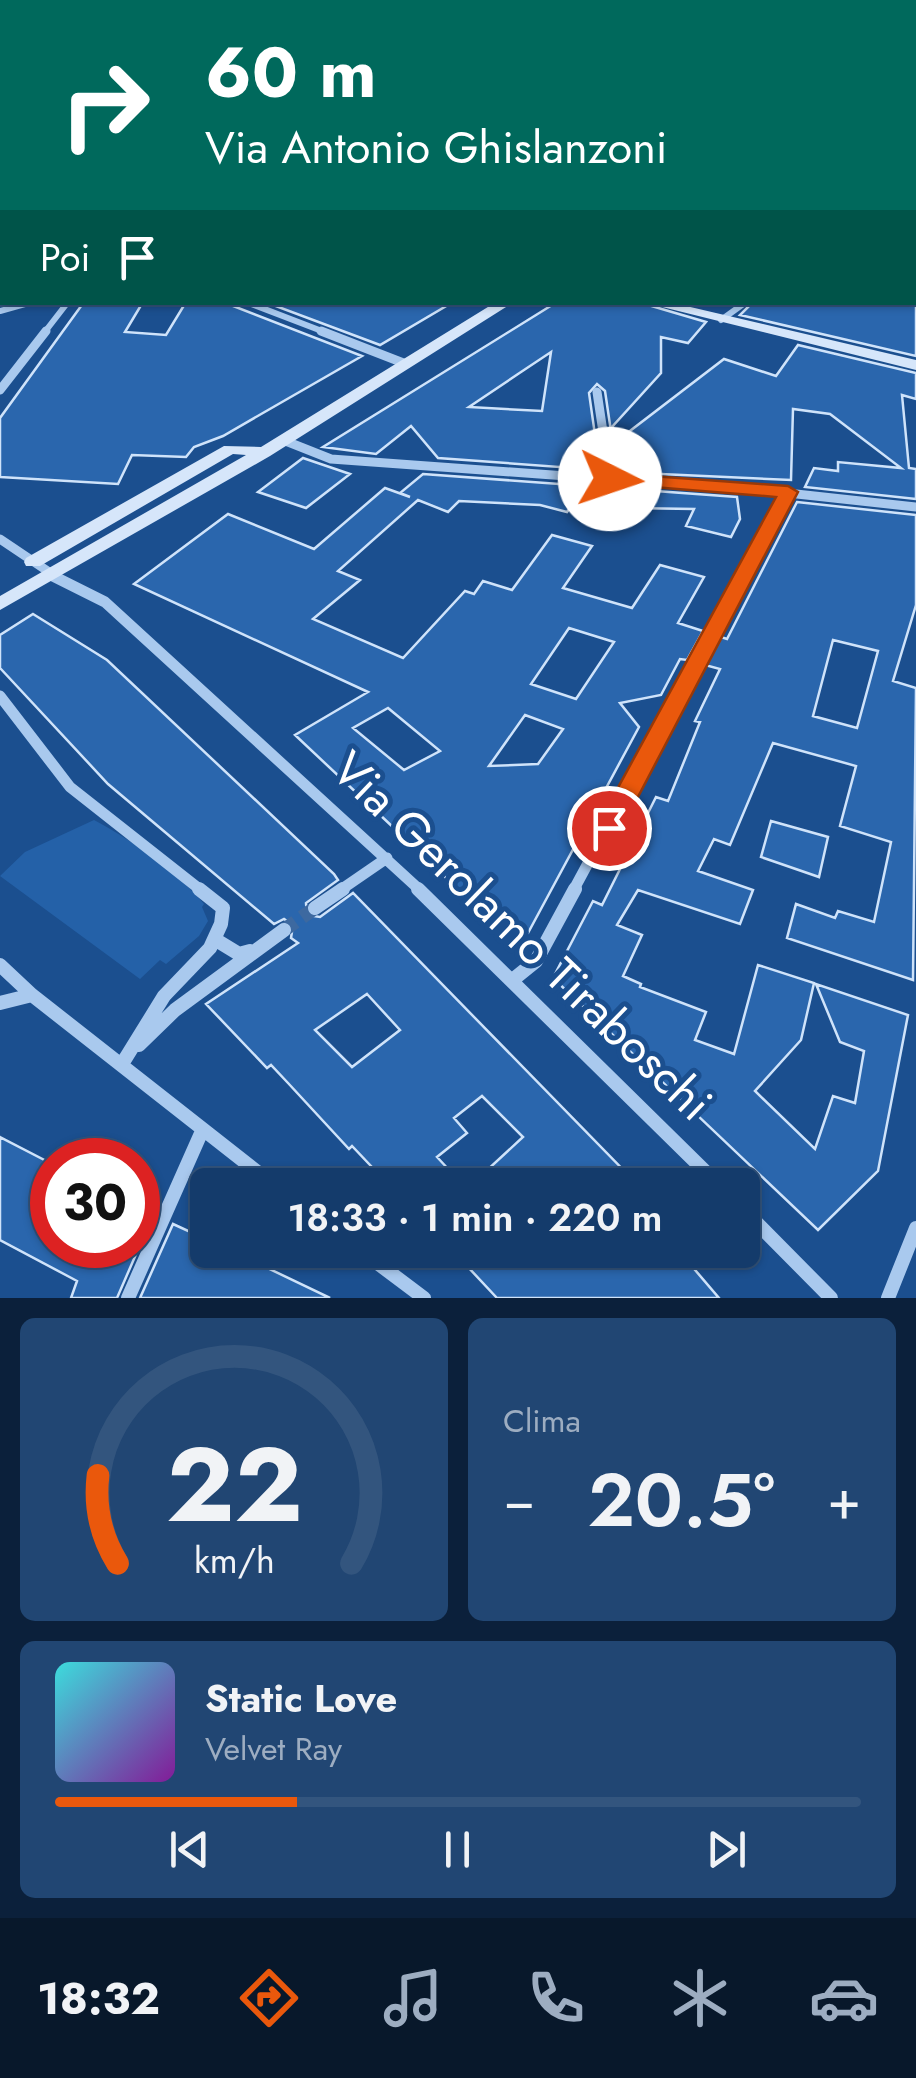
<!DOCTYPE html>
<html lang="it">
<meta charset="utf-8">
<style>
body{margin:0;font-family:Jost,sans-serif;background:#214673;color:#f1f3f6;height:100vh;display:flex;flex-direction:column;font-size:38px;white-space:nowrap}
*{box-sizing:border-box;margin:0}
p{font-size:32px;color:#9dadc1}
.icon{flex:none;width:55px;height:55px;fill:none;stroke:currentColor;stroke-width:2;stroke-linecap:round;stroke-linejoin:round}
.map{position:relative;height:1298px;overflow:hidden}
.drawer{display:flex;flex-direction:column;gap:20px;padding:20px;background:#0b203b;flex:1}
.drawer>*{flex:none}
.banner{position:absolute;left:0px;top:0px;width:918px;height:305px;box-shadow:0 2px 8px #0004,0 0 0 2px #33557e;background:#00695c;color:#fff;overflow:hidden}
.speed{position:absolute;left:30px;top:1138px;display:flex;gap:20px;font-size:50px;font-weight:700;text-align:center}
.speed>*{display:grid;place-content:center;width:130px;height:130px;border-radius:50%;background:#143b6b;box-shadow:0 2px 8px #0004,0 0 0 2px #33557e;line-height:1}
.speed .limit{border:15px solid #d22;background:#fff;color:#111}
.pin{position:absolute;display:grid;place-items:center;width:85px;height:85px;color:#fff;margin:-42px;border:5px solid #fff;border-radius:50%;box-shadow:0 2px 10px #0007}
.me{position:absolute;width:110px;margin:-55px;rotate:94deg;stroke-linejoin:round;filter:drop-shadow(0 0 8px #0008)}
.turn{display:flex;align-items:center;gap:35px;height:210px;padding:0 40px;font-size:45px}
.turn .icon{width:130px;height:130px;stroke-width:2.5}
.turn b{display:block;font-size:70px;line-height:85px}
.then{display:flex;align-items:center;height:95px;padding:0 40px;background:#0003;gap:20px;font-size:38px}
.big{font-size:75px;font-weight:600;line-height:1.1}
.drawer .widget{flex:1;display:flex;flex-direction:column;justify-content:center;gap:15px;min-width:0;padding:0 35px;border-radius:15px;background:#214673}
.drawer .dial{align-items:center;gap:0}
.dial svg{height:260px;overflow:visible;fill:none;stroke:#33557e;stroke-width:7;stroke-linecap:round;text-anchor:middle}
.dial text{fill:#f1f3f6;stroke:none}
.song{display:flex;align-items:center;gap:30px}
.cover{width:120px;height:120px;border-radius:15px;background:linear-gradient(135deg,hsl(180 70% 55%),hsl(290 70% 35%))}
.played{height:10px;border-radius:5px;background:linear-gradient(90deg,#ea580c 30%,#33557e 30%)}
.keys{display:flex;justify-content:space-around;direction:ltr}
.heat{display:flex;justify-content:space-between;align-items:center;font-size:55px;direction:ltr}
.drawer .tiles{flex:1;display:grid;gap:20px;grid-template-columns:1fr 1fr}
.widget:last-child{grid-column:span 2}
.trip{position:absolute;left:190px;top:1168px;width:570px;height:100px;border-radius:15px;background:#143b6b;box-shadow:0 2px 8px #0004,0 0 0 2px #33557e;font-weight:600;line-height:100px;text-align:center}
.dock{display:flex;height:160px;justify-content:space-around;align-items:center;background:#08182b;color:#9dadc1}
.dock .icon{width:70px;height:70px}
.dock .on{color:#ea580c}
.dock b{font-size:45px;color:#f1f3f6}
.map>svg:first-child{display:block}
.green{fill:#2461a8}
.building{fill:#2a66ad;stroke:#cfe3fa;stroke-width:2.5;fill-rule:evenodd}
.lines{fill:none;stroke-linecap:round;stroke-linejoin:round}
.street-tunnel{stroke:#3d69a0;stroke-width:14;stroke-dasharray:14 8;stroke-linecap:butt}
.street-far4{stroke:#a9c9ee;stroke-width:5}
.street-far3{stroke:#a9c9ee;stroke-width:6}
.street-far2{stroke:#a9c9ee;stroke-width:9}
.street-far1{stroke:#a9c9ee;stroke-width:11}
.street{stroke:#a9c9ee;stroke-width:14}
.secondary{fill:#d6e6fa;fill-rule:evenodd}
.tram{stroke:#fff;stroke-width:2.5}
.rail-casing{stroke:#fff;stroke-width:5}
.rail{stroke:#1b4f8f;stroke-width:4;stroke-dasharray:11;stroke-linecap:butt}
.route{fill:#ea580c;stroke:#983908;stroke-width:2.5}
.labels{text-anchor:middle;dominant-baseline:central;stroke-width:10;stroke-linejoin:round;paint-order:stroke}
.near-street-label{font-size:48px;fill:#fff;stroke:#1b4f8f}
</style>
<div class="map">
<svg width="916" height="1298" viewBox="0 0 916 1298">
<rect width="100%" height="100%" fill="#1b4f8f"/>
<!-- green -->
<path class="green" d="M94,820c39,21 84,52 110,84l-2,3 6,14 -9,15 -33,28 -6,-4 -20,19 -140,-103 25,-24z"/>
<!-- building -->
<path class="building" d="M84,302h59l-18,30 41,3 20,-33h37l139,54 -139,80 -29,11 -8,10 -54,-2 -14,29 -118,-7v-59z
M278,302h175l-73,43 -107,-40z
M557,302h81l68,20 -18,21 -27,-6v36l-49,54 10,10 102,-78 52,17 22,-31 118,28v26l-14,-4 7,73 7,1v30l-111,-12 9,-19 24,3v-9l63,6 -71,-54 -37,-5 -2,71 -174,-8 -12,-81 -8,-7 -8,9 11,77 -162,-12 -27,-32 -35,28 -53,-7zM551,352l-9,59 -73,-4 49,-33z
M753,302h163v54l-176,-41z
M303,458l47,16 -44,34 -48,-16z
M423,474l314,23 3,22 -9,18 -45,-11 8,-17 -65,-1 -49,-13 -13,17 -27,-7 -81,-4 -11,11 -30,-12 -80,71 22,9 -47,39 90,39 62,-67 9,3 9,-13 29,9 40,-55 40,11 -29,42 69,20 28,-43 44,12 -26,46 25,8 -16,29 -7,-1 -19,36 -41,8 19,24 -111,206 -19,5 -69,-66 9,-13 -33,-17 -4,3 -117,-110 73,-43 -234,-108 94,-70 86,35 71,-61 25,9 -10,-4zM569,628l45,14 -38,57 -45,-15zM388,708l52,43 -36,19 -51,-42zM525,715l38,14 -25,35 -49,2z
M797,502l119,13v90l-23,76 23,7 -3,292 -126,-42 9,-34 39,14 3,-7 36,11 17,-80 -51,-16 16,-60 -83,-23 -43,102 -16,-6 -16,32 55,19 -13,34 -102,-34 -21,35 25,10 -19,41 18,8 -1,3 66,25 -11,28 39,14 24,-89 56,18 -13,57 -46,51 60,58 18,-53 22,7 9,-52 -24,-9 -24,-58 92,31 -30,156 -60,59 -265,-252 40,-77 9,4 54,-108 12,4 32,-79 -5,-1 25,-52 -15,-4 16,-28 6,2zM833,640l45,11 -21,77 -44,-12z
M33,614l74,46 227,214 4,6 -32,23 1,12 13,2 33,-24 285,292h-167l52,-48 -41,-41 -28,22 13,15 -30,24 26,28h-74l-37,-39 -3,3 -61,-66 -17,-18 -4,3 -61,-64 92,-61 -7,-5 2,-13 -9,-6 -10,5 -166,-140 -108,-116v-33zM367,994l33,36 -48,37 -37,-37z
M771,821l57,16 -9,40 -58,-20z
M0,1137l52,27v81h86v-37l15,7 -36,83h-46l6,-17 -77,-41z
M173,1224l35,16v10h22l100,48h-190z
M452,1250h226l41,48h-222z"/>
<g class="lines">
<!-- street-tunnel -->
<path class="street-tunnel" d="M284,930l31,-22"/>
<!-- street-far4 -->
<path class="street-far4" d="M143,0l4,2"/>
<!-- street-far3 -->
<path class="street-far3" d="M246,302l81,31
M0,311l32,-9
M721,320l25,-18
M44,333l24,-31"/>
<!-- street-far2 -->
<path class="street-far2" d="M321,331l85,33
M0,390l46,-59
M597,392l13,87
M283,440l48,19 428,31 157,17
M0,539l55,37
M743,576l45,-84"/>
<!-- street-far1 -->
<path class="street-far1" d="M49,574l56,28 316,289
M0,696l70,91 132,104
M339,891l48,-33
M573,891l171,-317"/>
<!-- street -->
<path class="street" d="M418,889l301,296
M315,908l28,-19
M216,940l23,14 11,-3
M0,965l32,30 242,190
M515,978l21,-17 39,-72
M0,1003l32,-8
M139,1045l36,-35 109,-80
M122,1064l42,-68 46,-48 11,-24 2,-16 -24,-19
M742,1208l89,90
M360,1250l64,48
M128,1298l74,-167
M888,1298l28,-70"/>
<!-- secondary -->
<path class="secondary" d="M0,26l2,1v8l-2,-1z
M915,175h1v8h-1z
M496,302h18l-244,154 -270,154v-14l246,-141 -13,-1 -193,112h-14l-2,-4 2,-4 198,-112 37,1z
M642,302h27l247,58v10z"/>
<!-- tram -->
<path class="tram" d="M461,0l6,2"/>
<!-- rail casing -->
<g class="rail-casing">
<path id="rail" d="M564,0l6,2"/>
</g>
<!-- rail -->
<use href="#rail" class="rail"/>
</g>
<!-- route -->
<path class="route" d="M610,473l178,13 10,6 -180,343h-18l-4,-7 180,-331 -173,-14v-8z"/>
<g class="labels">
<!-- near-street labels -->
<g class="near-street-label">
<text transform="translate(522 936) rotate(44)">Via Gerolamo Tiraboschi</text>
</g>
</g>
</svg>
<div class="speed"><div class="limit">30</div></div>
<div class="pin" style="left:609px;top:828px;background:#d93025"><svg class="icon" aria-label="arrive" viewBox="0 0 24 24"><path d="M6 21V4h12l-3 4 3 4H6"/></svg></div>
<svg class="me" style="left:610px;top:479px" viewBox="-20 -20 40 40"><circle r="19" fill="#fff"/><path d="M0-13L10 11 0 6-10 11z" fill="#ea580c"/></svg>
<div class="trip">18:33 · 1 min · 220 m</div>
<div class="banner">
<div class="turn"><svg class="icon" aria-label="right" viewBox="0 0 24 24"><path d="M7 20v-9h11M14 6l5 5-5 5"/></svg><div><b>60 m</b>Via Antonio Ghislanzoni</div></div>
<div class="then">Poi<svg class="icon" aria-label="arrive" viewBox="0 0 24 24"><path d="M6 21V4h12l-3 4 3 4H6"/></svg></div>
</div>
</div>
<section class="drawer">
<div class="tiles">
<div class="widget dial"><svg viewBox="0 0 100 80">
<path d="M14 69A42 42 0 1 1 86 69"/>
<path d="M14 69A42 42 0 0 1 8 42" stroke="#ea580c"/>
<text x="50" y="56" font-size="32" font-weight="700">22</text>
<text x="50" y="72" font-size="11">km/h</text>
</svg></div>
<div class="widget"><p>Clima</p>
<div class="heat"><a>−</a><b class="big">20.5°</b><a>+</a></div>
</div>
<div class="widget">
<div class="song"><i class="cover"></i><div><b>Static Love</b><p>Velvet Ray</p></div></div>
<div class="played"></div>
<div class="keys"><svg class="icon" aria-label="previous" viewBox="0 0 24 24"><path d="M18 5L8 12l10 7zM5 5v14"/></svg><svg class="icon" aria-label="pause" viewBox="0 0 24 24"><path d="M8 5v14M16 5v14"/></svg><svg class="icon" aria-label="next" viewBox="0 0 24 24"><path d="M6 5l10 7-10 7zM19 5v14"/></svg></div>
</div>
</div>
</section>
<nav class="dock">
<b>18:32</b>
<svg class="icon on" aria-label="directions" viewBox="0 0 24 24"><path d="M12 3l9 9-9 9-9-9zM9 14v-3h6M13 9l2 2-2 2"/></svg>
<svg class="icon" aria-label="music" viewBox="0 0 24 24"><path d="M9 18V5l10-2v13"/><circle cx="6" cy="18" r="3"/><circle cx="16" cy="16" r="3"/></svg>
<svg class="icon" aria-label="phone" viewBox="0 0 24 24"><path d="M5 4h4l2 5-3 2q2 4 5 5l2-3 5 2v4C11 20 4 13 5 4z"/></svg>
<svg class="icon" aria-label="climate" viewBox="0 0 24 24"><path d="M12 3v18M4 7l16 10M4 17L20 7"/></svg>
<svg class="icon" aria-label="car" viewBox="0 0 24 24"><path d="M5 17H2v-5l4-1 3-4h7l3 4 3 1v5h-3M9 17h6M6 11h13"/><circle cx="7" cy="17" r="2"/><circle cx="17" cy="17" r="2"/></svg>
</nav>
